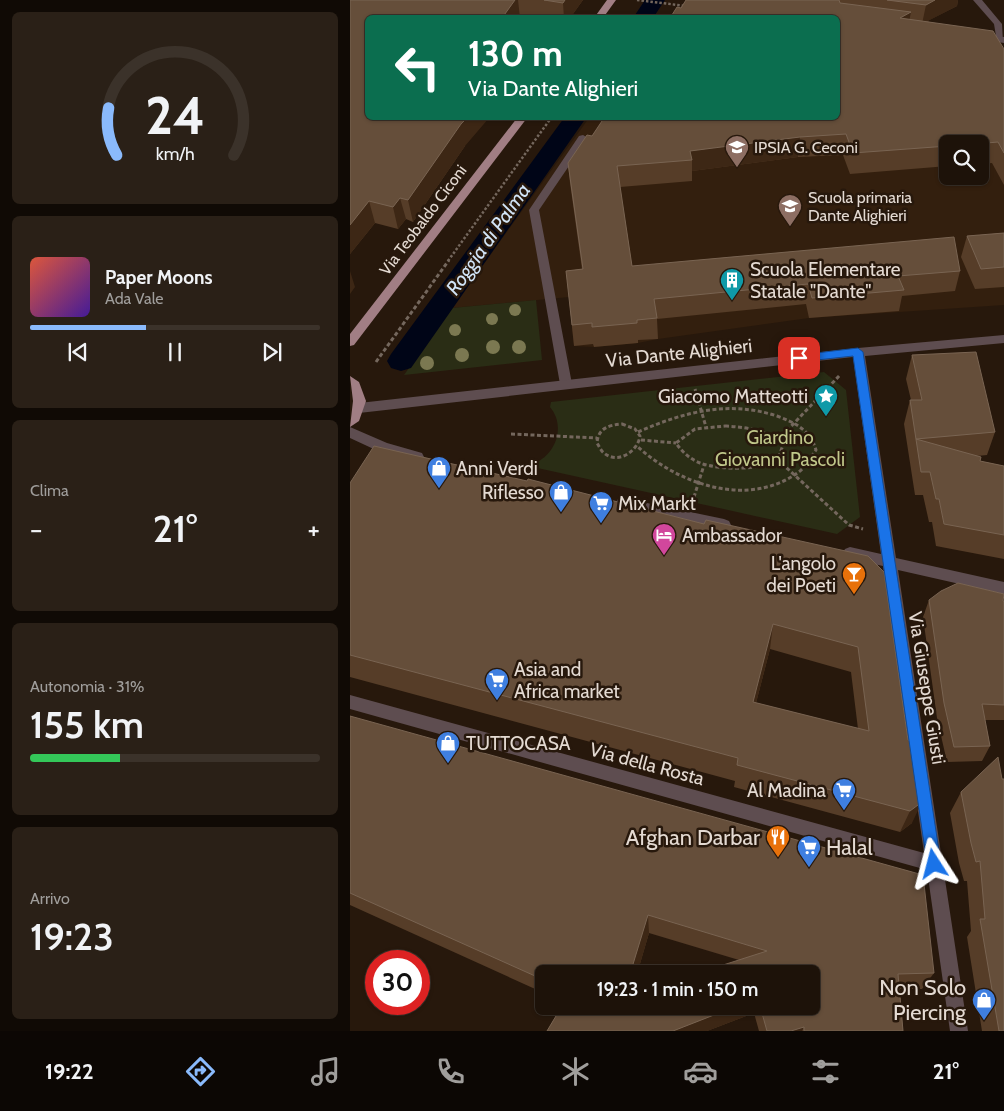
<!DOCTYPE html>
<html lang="it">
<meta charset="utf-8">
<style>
body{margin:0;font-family:Cabin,sans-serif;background:#2a2017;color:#f1f3f6;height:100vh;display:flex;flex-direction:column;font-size:19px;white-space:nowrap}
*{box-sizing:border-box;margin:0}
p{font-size:16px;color:#a09e9c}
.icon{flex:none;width:28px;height:28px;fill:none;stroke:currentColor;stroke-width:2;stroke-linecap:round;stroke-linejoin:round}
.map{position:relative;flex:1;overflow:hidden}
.drawer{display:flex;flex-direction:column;gap:12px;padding:12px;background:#100a05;width:350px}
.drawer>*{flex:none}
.top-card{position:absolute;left:15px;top:15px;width:475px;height:105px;border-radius:8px;box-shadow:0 1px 4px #0004,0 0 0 1px #3b322a;background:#0b6e4f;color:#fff;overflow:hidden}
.tools{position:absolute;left:589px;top:135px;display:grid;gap:10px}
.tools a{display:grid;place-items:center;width:50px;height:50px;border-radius:8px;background:#1d1209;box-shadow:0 1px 4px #0004,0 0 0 1px #3b322a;font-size:25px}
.speed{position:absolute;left:15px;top:950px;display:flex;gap:10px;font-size:25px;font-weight:700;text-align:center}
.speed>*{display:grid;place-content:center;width:65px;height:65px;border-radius:50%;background:#1d1209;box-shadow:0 1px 4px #0004,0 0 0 1px #3b322a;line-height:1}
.speed .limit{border:8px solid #d22;background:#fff;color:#111}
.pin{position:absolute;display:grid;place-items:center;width:42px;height:42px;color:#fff;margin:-21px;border-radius:10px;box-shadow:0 2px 8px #0006}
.me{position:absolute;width:55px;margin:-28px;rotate:351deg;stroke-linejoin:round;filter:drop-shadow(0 0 4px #0008)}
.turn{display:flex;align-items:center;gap:18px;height:105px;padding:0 20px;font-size:22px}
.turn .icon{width:65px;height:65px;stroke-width:2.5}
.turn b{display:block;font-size:35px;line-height:42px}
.big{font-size:38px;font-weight:600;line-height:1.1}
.drawer .card{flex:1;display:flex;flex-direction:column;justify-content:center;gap:8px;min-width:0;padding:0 18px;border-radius:8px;background:#2a2017}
.drawer .dial{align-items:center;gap:0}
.dial svg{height:130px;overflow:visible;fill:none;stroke:#3b322a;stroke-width:7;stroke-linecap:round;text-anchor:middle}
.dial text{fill:#f1f3f6;stroke:none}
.song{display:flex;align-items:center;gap:15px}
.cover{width:60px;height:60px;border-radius:8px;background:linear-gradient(135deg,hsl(10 70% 55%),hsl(260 70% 35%))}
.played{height:5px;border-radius:2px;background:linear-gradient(90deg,#8abafc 40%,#3b322a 40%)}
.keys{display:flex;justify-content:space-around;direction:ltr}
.heat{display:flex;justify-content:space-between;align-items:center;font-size:28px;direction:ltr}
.charge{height:8px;border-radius:4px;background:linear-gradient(90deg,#34c759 31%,#3b322a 0)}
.trip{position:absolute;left:185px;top:965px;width:285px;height:50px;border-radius:8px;background:#1d1209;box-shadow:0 1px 4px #0004,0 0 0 1px #3b322a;font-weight:600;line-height:50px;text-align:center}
.tab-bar{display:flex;height:80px;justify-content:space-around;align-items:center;background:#0c0704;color:#a09e9c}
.tab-bar .icon{width:35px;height:35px}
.tab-bar .selected{color:#8abafc}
.tab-bar b{font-size:22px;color:#f1f3f6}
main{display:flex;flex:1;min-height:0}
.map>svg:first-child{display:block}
.built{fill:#331f0e;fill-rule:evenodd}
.green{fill:#2a2d15}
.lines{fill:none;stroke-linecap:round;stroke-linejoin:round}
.canal{fill:#000517;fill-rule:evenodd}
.path-far1{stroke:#74675d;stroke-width:2.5;stroke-dasharray:2.5 2;stroke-linecap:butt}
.path{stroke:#74675d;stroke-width:3;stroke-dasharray:4 2.5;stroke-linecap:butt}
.service{fill:#5e4d50;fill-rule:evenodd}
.minor{fill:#5e4d50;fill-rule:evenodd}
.primary{fill:#a17e84;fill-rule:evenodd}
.tree{fill:#7b7851}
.wall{fill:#563d28;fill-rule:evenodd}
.shaded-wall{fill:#3d2715}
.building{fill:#654e3a;stroke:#796452;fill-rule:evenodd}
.route{fill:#1a73e8;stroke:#114b97}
.labels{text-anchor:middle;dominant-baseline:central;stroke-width:5;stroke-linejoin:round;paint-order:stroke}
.far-poi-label{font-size:16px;fill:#e4dad2;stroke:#27180c;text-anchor:start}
.far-street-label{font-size:16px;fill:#e4dad2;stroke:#27180c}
.poi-label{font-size:19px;fill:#e4dad2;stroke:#27180c;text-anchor:start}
.street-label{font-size:19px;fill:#e4dad2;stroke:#27180c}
.park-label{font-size:19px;fill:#c0c78a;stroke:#27180c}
.water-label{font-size:20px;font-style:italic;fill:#d2e5f8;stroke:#27180c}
.near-poi-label{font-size:22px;fill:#e4dad2;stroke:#27180c;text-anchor:end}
</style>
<main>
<section class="drawer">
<div class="card dial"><svg viewBox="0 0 100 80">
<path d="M14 69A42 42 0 1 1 86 69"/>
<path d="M14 69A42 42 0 0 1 9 40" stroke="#8abafc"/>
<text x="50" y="56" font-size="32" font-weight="700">24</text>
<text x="50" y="72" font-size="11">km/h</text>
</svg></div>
<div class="card">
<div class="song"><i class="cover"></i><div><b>Paper Moons</b><p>Ada Vale</p></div></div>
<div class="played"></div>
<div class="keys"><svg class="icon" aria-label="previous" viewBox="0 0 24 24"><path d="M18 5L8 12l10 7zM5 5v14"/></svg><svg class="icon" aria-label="pause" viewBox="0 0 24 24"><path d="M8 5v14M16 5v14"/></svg><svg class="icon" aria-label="next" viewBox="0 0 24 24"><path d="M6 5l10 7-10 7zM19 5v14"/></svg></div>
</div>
<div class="card"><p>Clima</p>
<div class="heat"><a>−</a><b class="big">21°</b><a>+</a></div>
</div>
<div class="card"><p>Autonomia · 31%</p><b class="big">155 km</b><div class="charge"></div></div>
<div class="card"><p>Arrivo</p><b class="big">19:23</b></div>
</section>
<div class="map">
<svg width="654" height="1031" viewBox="0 0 654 1031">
<rect width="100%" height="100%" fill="#27180c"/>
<!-- built -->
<path class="built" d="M654,78v227l-195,13 -151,21 -20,4 -44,4 -20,-1 -5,-49 -117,11 137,-190h249zM598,144h32v32h-32z"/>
<!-- green -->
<path class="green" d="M186,300l6,60 -138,15 48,-67z
M474,372l22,18 14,127 -23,17 -304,-67 2,-4c21,-9 31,-37 15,-56l1,-5z"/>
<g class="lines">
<!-- canal -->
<path class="canal" d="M295,0h20l-12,18h-20z
M214,118h22l-175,250 -10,3 -10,-3 -4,-7 4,-7z"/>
<!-- path-far1 -->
<path class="path-far1" d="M287,0l49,6
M98,261l103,-143"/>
<!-- path -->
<path class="path" d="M26,362l73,-102
M345,389l11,38
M272,424l13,5 5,7c-2,15 -22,29 -36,17 -3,-2 -5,-7 -7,-10 1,-15 12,-18 25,-19z
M375,426c21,1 42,4 58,19l-4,11c-13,16 -61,14 -79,7 -10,-4 -18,-11 -24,-20l19,-14z
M288,432c46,-20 90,-32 139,-16 19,7 33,14 39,34 -5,7 -10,16 -16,21 -50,38 -120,14 -162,-24
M161,434l86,4
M291,440l35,3
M428,440l62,-65
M427,459l72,66 14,4
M344,497l10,-32"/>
<!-- service -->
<path class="service" d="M623,0h9l20,24 1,18h-6l-3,-18z
M233,135l5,3 -49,72 33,174 -6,5 -6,-5 -31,-174 50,-74z"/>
<!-- minor -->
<path class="minor" d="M630,34l24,3v6l-27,-4v-4z
M654,335v8l-139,13 31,202 108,24v12l-106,-24 70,461h-18l-23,-161 -577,-161v-14l574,158 -41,-287 -33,-7 -5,-2 -2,-4 2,-4 5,-2 31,7 -28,-197 -494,56 -6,-5 6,-5 499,-55z
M0,427l37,16 35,10 2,4 -7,5 -39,-11 -28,-13z
M273,498l101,21 5,2 2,4 -2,4 -5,2 -101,-23 -5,-1 -2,-4 2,-4z"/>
<!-- primary -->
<path class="primary" d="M257,0h9l-13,18h-9z
M167,118h10l-173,227 -4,1v-12z
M0,376l9,6 7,19 -7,20 -9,6 3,-26z"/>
</g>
<!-- trees -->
<g class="tree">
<circle cx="165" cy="310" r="6"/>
<circle cx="142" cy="319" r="6"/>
<circle cx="105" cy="330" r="6"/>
<circle cx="143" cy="347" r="7"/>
<circle cx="169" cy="347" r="7"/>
<circle cx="112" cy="355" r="7"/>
<circle cx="77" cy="363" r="7"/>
</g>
<!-- wall -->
<path class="wall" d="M0,0h233l-13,18h-202l97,128 -52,76 -7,-3 -8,10 -23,-6 -25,31z
M336,0h272l-1,6 -30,15 77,28v136l-12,-22 -12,1v-20h-32v22l-98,8 -7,-19 -45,2 -106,14v10l-72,6 12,79 328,5 -5,20 -53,5 -3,15 -90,7 -3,-14 -149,15 1,20 -20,1v3l-44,4 -1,-3 -19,2 -8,-75 16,-2 -12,-86 -2,-20 24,-27 89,-128z
M654,233v54l-29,2 -14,-32 6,-21z
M562,355l83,77 -8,23 -10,1 3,5 24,5v93l-68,-13 -4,-24h-3l-6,-27h-8l-11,-71 6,-24h1l-5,-21z
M177,481l177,43 164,32 44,267 -12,9 -166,-45 1,-6 -385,-104v-194zM420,649l81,23 7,57 -102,-26z
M579,600l75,1v119h-19l5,26 -8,15 -35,1 -10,-44 -14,-101z
M0,716l584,257 -12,16h-22l3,42h-144l-5,-18 -47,18h-160l15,-25h249l-72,-46 -90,-27 -12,41h-93v19l-194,-88z
M652,779l2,252h-22l-15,-94 4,-6 -4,-50h-3l-5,-18 -9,-50 11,-21z"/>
<!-- shaded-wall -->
<path class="shaded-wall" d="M165,0h3l2,18h-18z
M215,0h18l-13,18h-6l-1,-15z
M585,0h23l-1,6 -35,18 4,-19z
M561,12l-4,20 -7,-14z
M117,118h22l-24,28 -52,76 -5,-22 53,-76z
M450,137l-2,20 -106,14v-11l-2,-9z
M50,198l6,21 -8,10 -5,-22z
M19,201l6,22 -25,31v-29z
M0,271l5,16 -5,7z
M423,624l-3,25 -20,77 3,-24z
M572,802l-10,21 -12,9 10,-21z
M298,915l1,18 -12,41h-7z
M387,1006h18l-1,7 -47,18h-34z
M454,1027l-2,4h-11z"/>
<!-- building -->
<path class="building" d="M0,0h165l-13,18h-134v100h99l-6,6 -53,76 -8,-2 -7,9 -24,-6 -19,24z
M194,0h21l-2,3z
M336,0h153l1,3 71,9 -11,6 93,13 11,18v104l-6,-11 -23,2h-27v2l-95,7 -7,-19 -46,3 -110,14 2,9 -75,6 15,100 322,-29 6,34 -62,5 6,14 -92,8 -4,-14 -154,15 3,19 -20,2v3l-45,4v-4l-20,2 -6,-54 17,-2 -15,-106 19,-28 5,1 12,-18h234v-100h-168l7,-11 4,1z
M537,0h48l-9,5z
M654,233v34l-23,2 -14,-33z
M626,352l19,80 -79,7 65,18 -1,4 24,5v69l-60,-11 -5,-25h-3l-6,-27h-9l-11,-72h12l-10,-45z
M24,446l153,35 1,-2 176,45 2,-4 162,36 16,16 24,168 6,2 8,60 -12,9 -173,-46 1,-7 -388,-103v-172zM423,624l85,23 11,84 -116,-29z
M608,583l46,11 -1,7h1v104l-22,-1 8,42 -36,1 -10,-44 -15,-103 12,-9z
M0,716l573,159 11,98 -36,1 5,57h-99v-4l-13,4h-24l-7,-25h51v-32h-116l72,-23 -119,-36 -18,59h-86v6l-194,-87z
M648,757l4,22h2v252h-5l-19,-112h5l-5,-58 -4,1 -5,-19 -10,-51z
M212,1006h175l-64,25h-126z"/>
<!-- route -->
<path class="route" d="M508,348l5,4 78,512 -2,5 -5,2 -5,-2 -2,-5 -74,-508 -54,6 -5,-4 5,-3z"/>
<!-- icons -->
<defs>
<g id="school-pin" transform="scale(1.25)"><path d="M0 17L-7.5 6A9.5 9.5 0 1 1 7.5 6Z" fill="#8d6e63" stroke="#27180c"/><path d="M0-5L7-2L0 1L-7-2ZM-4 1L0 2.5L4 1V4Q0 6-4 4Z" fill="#fff"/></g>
<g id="building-pin" transform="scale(1.25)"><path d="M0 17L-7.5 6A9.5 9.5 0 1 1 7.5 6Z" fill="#0f9aa8" stroke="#27180c"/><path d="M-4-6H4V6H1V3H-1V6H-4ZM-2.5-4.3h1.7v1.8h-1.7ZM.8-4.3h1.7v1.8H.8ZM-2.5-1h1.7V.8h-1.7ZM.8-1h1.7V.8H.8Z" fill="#fff"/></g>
<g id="sight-pin" transform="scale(1.25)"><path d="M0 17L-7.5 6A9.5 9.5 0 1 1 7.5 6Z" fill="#0f9aa8" stroke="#27180c"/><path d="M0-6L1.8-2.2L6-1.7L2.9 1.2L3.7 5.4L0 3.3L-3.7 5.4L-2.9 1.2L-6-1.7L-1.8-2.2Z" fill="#fff"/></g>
<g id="shop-pin" transform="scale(1.25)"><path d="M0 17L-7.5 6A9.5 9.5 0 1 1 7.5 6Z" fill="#3f7fe0" stroke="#27180c"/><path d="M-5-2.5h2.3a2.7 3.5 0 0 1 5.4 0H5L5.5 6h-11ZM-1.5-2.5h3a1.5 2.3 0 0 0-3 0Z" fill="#fff"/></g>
<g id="supermarket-pin" transform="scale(1.25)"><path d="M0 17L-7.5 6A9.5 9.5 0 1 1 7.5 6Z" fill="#3f7fe0" stroke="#27180c"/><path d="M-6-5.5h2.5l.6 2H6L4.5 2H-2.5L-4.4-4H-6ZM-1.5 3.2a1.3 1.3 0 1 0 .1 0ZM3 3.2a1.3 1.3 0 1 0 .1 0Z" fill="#fff"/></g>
<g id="hotel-pin" transform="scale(1.25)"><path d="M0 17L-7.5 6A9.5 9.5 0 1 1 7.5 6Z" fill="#d1479c" stroke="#27180c"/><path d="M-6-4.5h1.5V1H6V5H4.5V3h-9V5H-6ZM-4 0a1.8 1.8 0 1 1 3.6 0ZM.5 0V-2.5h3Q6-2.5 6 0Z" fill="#fff"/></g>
<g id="bar-pin" transform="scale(1.25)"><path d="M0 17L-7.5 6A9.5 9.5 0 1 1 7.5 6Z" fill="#e8710a" stroke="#27180c"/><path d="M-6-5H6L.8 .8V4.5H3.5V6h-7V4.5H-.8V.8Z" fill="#fff"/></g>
<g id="restaurant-pin" transform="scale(1.25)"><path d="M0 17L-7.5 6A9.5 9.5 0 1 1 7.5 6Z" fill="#e8710a" stroke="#27180c"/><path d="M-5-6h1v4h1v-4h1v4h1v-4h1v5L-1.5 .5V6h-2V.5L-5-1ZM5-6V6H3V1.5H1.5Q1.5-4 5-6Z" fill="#fff"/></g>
</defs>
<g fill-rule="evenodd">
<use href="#school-pin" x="387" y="147"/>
<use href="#school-pin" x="440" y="206"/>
<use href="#building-pin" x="382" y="280"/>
<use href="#sight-pin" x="476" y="396"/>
<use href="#shop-pin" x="89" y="468"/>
<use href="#shop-pin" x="211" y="492"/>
<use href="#supermarket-pin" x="251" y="503"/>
<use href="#hotel-pin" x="314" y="535"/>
<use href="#bar-pin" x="504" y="574"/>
<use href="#supermarket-pin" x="147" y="680"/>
<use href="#shop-pin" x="98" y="743"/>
<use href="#supermarket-pin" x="494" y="790"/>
<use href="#restaurant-pin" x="428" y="837"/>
<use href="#supermarket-pin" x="459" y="847"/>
<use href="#shop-pin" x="634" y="1000"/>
</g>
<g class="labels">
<!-- far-poi labels -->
<g class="far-poi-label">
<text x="404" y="147">IPSIA G. Ceconi</text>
<text x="458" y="197">Scuola primaria<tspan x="458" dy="18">Dante Alighieri</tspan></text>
</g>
<!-- far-street labels -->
<g class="far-street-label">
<text transform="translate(73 220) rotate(-53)">Via Teobaldo Ciconi</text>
</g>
<!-- poi labels -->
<g class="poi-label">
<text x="400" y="269">Scuola Elementare<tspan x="400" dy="22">Statale "Dante"</tspan></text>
<text x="458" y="396" text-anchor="end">Giacomo Matteotti</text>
<text x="106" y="468">Anni Verdi</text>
<text x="194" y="492" text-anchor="end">Riflesso</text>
<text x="268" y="503">Mix Markt</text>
<text x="332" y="535">Ambassador</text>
<text x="486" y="563" text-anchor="end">L'angolo<tspan x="486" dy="22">dei Poeti</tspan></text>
<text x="164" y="669">Asia and<tspan x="164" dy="22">Africa market</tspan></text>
<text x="116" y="743">TUTTOCASA</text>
<text x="476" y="790" text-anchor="end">Al Madina</text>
</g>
<!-- street labels -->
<g class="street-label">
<text transform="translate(329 353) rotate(-6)">Via Dante Alighieri</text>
<text transform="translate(577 688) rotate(81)">Via Giuseppe Giusti</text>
<text transform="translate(297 764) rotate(15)">Via della Rosta</text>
</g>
<!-- park labels -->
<g class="park-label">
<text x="430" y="437">Giardino<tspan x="430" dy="22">Giovanni Pascoli</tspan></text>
</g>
<!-- water labels -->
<g class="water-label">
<text transform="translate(138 239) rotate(-55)">Roggia di Palma</text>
</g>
<!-- near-poi labels -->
<g class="near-poi-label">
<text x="410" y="837">Afghan Darbar</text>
<text x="476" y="847" text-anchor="start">Halal</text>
<text x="616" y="987">Non Solo<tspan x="616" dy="25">Piercing</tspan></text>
</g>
</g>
</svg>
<div class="tools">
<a><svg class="icon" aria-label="search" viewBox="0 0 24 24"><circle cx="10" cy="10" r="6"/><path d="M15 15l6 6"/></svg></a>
</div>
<div class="speed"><div class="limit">30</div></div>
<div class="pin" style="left:449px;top:358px;background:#d93025"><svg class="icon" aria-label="arrive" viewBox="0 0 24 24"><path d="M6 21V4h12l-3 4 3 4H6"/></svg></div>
<svg class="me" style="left:584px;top:864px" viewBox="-20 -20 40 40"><path d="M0-17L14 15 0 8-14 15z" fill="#1a73e8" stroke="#fff" stroke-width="4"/></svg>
<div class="trip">19:23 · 1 min · 150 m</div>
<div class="top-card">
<div class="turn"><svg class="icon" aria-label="left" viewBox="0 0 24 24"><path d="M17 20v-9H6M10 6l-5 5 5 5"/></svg><div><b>130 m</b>Via Dante Alighieri</div></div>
</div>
</div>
</main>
<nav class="tab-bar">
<b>19:22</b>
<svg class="icon selected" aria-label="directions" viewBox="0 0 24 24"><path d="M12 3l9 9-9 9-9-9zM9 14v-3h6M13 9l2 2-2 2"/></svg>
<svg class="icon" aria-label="music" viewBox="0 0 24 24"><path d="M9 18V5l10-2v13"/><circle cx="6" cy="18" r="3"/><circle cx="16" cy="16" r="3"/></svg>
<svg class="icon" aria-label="phone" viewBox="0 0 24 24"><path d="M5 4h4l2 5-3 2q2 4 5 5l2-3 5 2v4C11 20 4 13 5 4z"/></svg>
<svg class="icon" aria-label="climate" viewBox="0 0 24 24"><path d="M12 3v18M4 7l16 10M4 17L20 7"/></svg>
<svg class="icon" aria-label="car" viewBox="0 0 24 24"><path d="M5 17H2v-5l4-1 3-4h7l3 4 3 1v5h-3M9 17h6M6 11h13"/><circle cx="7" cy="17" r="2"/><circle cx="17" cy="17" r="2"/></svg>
<svg class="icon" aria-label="filters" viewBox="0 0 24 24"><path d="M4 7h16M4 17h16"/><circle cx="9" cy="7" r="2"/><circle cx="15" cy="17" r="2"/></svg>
<b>21°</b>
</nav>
